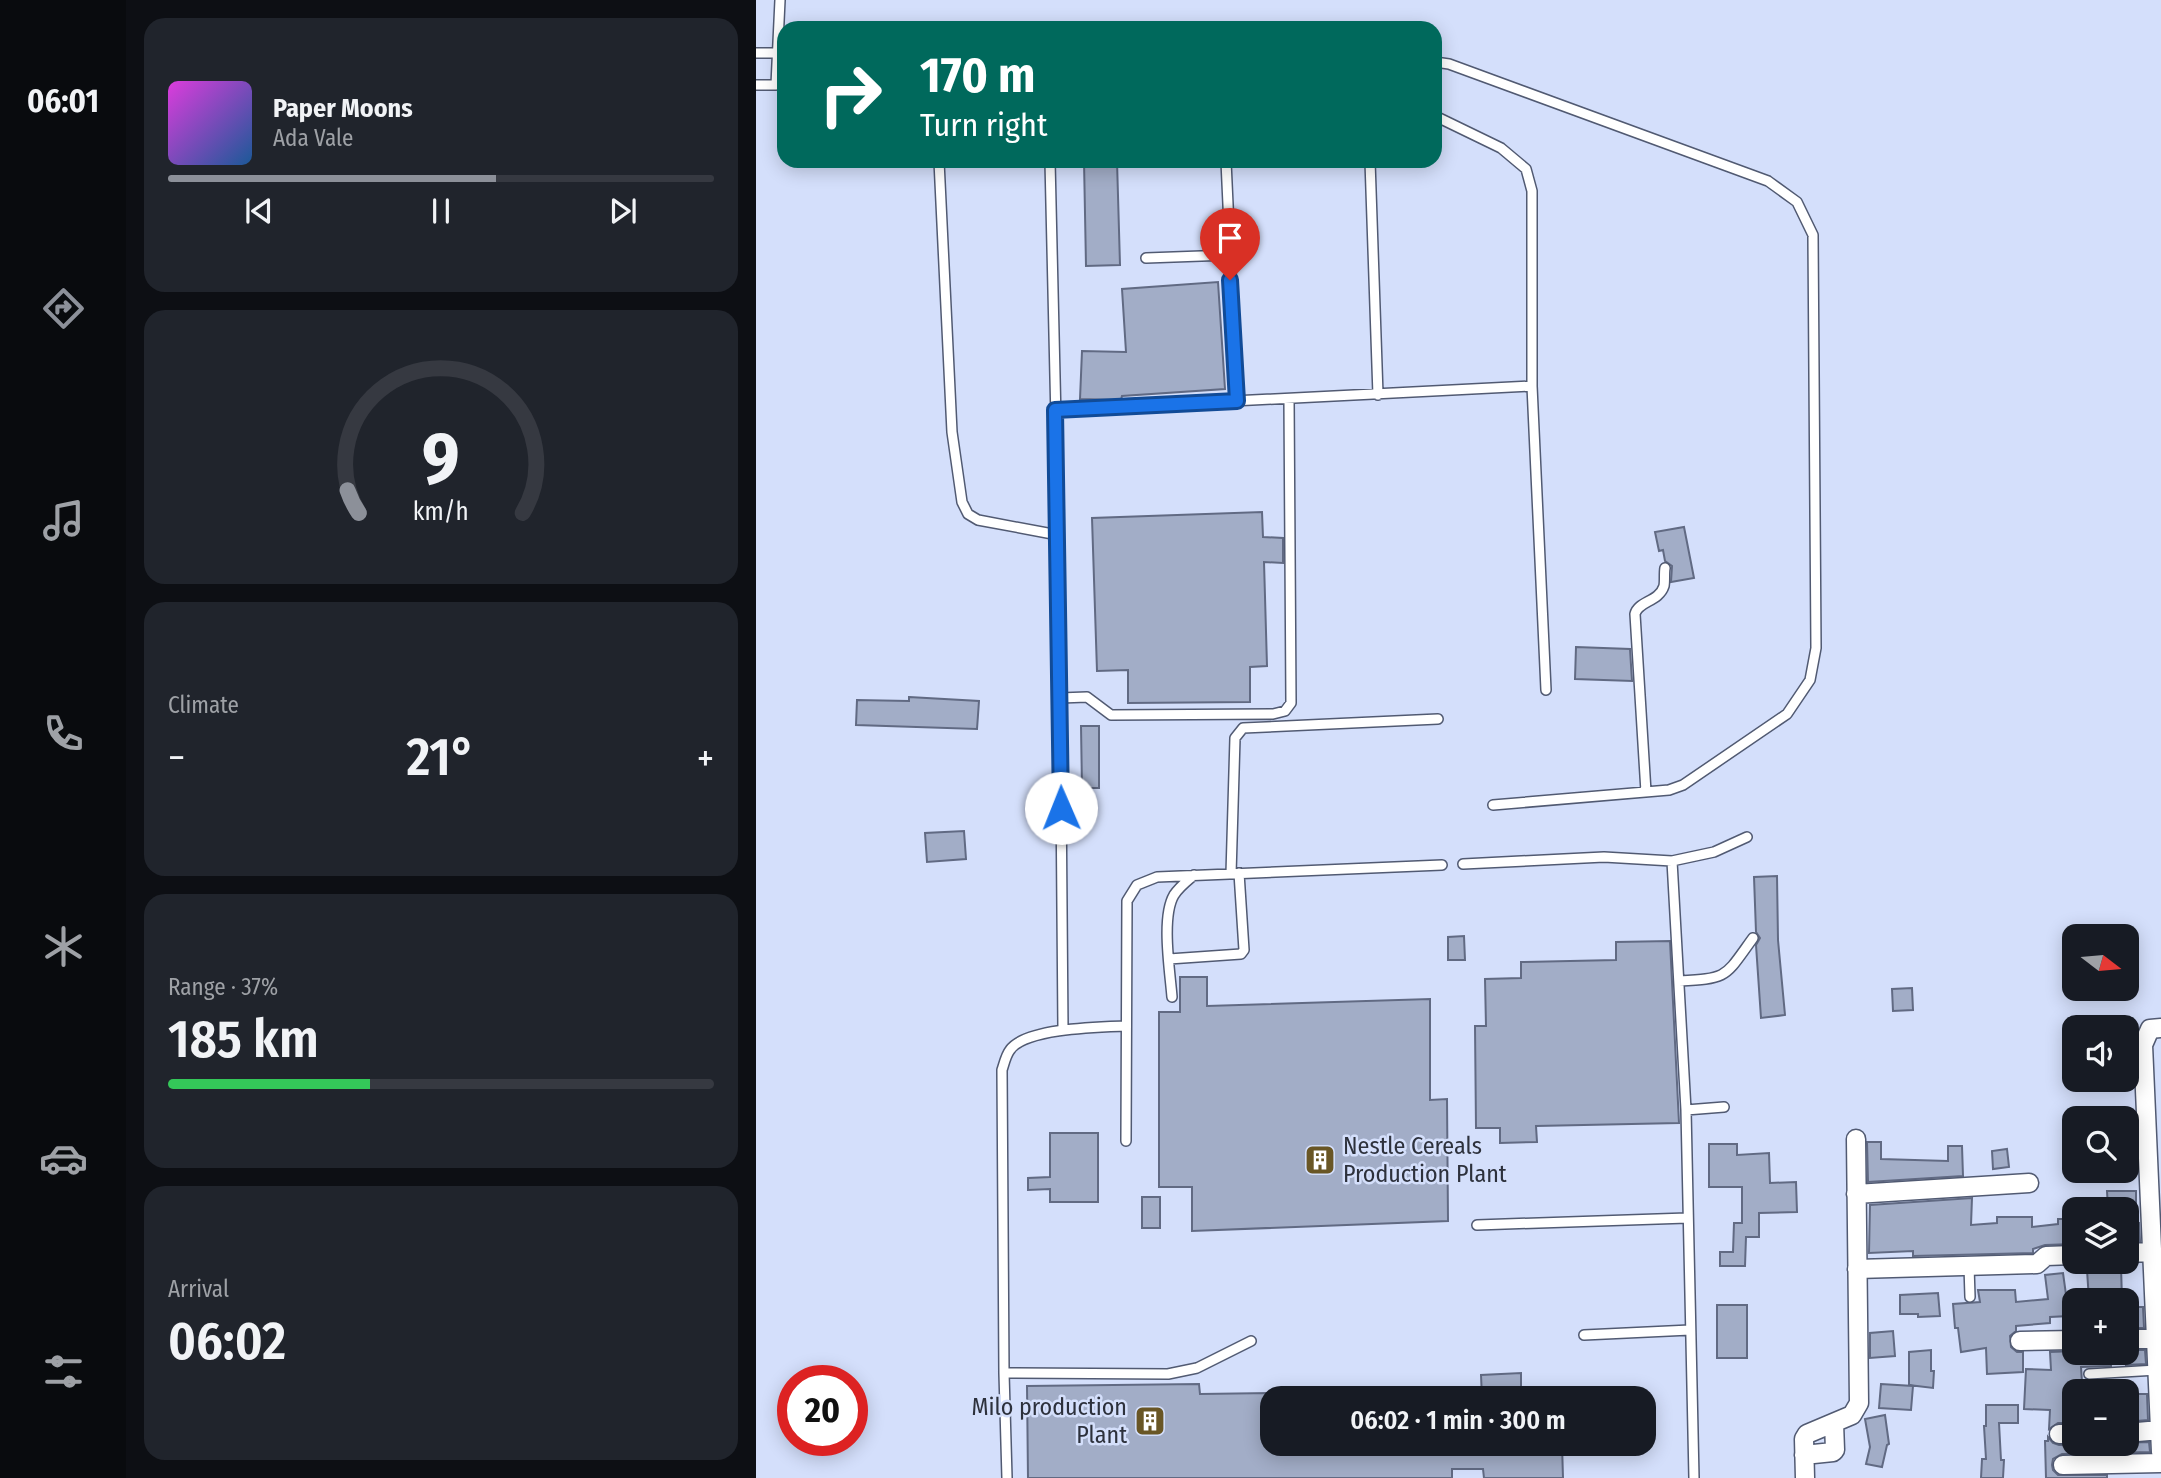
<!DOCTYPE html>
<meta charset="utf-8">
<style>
body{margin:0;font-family:"Fira Sans Condensed",sans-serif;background:#20242c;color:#f1f3f6;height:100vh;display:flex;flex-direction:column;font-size:26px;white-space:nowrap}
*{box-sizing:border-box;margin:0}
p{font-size:23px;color:#9ea1a6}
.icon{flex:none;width:38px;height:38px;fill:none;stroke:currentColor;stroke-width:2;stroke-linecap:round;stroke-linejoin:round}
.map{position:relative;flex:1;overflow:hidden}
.details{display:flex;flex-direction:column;gap:18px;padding:18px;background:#0d0f14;width:630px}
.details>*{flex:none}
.hud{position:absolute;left:21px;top:21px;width:665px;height:147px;border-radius:21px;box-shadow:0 4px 18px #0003;background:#00695c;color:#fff;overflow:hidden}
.needle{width:46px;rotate:106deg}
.controls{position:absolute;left:1306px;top:924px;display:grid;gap:14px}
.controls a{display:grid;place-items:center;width:77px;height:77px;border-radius:14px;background:#171b24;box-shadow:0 4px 18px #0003;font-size:35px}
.speed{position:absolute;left:21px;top:1365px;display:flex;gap:14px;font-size:35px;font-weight:700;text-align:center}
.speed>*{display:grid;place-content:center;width:91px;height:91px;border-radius:50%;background:#171b24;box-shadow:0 4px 18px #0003;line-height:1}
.speed .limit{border:10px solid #d22;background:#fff;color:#111}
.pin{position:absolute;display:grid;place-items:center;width:60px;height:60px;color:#fff;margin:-72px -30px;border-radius:50% 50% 50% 0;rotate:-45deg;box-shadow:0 0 7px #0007}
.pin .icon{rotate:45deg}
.me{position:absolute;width:77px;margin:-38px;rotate:359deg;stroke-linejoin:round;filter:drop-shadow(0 0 5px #0008)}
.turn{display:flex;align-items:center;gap:24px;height:147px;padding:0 28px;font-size:32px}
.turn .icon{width:91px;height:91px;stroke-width:2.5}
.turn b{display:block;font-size:49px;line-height:60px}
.big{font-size:52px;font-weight:600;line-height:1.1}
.details .card{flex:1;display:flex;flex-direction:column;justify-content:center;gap:10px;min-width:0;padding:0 24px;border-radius:21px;background:#20242c}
.details .dial{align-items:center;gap:0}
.dial svg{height:182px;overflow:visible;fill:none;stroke:#363941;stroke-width:7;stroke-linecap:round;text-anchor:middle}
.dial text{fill:#f1f3f6;stroke:none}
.song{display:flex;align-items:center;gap:21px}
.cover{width:84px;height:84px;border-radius:10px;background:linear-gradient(135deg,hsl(300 70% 55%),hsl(210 70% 35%))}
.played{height:7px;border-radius:4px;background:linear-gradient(90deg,#8c9099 60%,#363941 60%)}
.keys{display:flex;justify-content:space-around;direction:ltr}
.heat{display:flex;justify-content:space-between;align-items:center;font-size:38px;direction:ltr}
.charge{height:10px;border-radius:5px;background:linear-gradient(90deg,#34c759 37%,#363941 0)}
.trip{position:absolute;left:504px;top:1386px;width:396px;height:70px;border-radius:21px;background:#171b24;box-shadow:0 4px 18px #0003;font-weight:600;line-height:70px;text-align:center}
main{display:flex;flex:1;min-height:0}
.dock{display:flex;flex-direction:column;width:126px;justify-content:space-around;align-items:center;background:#090b0e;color:#9ea1a6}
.dock .icon{width:49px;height:49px}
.dock .current{color:#8c9099}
.dock b{font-size:32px;color:#f1f3f6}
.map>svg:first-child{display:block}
.building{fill:#a2adc7;stroke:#616a83;stroke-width:2}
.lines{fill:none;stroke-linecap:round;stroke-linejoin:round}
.service-casing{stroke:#515a72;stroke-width:12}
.minor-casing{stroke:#515a72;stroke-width:21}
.service{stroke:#fff;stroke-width:9}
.minor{stroke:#fff;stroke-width:18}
.route-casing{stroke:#114b97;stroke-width:18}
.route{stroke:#1a73e8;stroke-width:12}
.labels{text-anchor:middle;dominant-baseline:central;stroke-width:5;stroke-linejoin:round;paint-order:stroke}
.poi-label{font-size:24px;fill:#2d313c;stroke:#d4dffb;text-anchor:start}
</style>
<main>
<nav class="dock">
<b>06:01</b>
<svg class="icon current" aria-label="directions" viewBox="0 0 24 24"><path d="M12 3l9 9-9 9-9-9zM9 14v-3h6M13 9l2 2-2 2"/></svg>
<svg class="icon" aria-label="music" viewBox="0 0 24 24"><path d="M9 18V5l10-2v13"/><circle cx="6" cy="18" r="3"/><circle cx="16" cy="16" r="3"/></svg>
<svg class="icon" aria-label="phone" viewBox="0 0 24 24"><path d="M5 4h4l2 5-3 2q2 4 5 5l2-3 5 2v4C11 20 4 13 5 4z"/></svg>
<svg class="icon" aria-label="climate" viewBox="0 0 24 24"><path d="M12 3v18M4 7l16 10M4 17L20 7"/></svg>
<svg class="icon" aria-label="car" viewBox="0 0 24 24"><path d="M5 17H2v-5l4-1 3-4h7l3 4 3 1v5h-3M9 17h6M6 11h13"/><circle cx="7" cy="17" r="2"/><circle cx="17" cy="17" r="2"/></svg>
<svg class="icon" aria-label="filters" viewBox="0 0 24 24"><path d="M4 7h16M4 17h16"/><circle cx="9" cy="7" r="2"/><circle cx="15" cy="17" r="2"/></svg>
</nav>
<section class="details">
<div class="card">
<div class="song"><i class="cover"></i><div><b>Paper Moons</b><p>Ada Vale</p></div></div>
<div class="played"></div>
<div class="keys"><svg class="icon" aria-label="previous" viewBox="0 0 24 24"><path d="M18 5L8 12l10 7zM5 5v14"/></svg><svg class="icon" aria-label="pause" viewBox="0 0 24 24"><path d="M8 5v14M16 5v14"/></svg><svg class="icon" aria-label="next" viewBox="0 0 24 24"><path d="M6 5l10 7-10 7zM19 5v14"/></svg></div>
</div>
<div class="card dial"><svg viewBox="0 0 100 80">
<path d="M14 69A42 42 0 1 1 86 69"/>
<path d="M14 69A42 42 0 0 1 9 59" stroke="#8c9099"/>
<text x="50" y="56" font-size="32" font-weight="700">9</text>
<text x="50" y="72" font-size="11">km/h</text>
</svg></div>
<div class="card"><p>Climate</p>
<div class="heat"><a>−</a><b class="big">21°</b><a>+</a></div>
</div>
<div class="card"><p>Range · 37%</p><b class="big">185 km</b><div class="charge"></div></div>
<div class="card"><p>Arrival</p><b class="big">06:02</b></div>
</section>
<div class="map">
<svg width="1405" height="1478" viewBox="0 0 1405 1478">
<rect width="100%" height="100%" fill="#d4dffb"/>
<!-- building -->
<path class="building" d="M328,161h33l3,104 -34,1z
M462,282l7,107 -103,7 -1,4 -41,-1 2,-48 44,1 -4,-63z
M506,512l1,25 20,1v25l-19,-1 3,104 -17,1v35l-122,1v-33l-31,1 -5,-153z
M928,527l10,51 -23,4 1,-16 -7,-5 -2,-11 -4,1 -4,-19z
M820,647l54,2 2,32 -57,-2z
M153,697l70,4 -2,28 -121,-4 1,-25 52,1z
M325,726h18v62h-17z
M208,831l2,28 -39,3 -2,-29z
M1021,876l1,64 7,75 -24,3 -5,-73 4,-7 -4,-6 -2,-55z
M708,936l1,24h-17v-23z
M914,941l9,182 -143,3 1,16 -37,1v-15h-24l-1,-102h11l-1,-47 36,-1v-16l95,-2v-18z
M424,977h27v29l223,-7v101l17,-1 1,122 -256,10v-44h-33v-175h21z
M1156,988l1,22 -20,1 -1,-22z
M294,1133h48v69h-48v-13l-22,1v-12l22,-1z
M1111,1142h14v17l67,2v-15h14l1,30 -95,6z
M953,1144h28v11l32,-2 1,30 26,-1 1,30 -38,1v24h-13l-1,29h-25v-14h13l1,-29h8v-36h-33z
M1251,1149l2,18 -16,2 -1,-18z
M1351,1191h29v18h-28z
M386,1197h18v31h-18z
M1216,1198l-1,27 26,-2v-6h35v10l26,-3v-5h16v25l-29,1 -12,4v4l-120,3v-5l-44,2 1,-48z
M1370,1222l13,1 1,18 -14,1z
M1365,1266l1,34h-33l-2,-30z
M1307,1273l6,43 -19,1v6l-34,3v5l-6,5 1,11 6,5h6v20l-36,2 -1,-26 -25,4 -3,-24h-3l-2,-24 27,-2 -2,-12h37l1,12 32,-3 -3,-24z
M1182,1293l2,23 -22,1v-3h-18v-19z
M961,1305h30v53h-30z
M1370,1307h17l1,21h-18z
M1137,1331l2,25 -25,2v-25z
M1175,1350v21h3l-1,17 -24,-3v-33z
M1370,1350h19l1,14 -20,1z
M1318,1351v5l37,-3v13l-30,1 1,15h-8v41h-16l-9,6 1,-19 -26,-1 2,-40 25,1 -1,-18z
M765,1373v25h-39l-1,-23z
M443,1384l1,10 72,-1v51h290l1,34h-79l-1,-9h-31v9h-424l-1,-92z
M1125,1384l32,2 -2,24 -32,-2z
M1370,1394h21l1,26 -22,2z
M1230,1405h32v18h-19l2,37h3l-1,18h-22l1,-19h4l-2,-33h2z
M1129,1415l4,29 -2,1 -5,22 -16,-3 4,-17 -5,-28z
M1292,1437l5,6 6,2 90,-3 1,10 -88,2 -9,5 -1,6 1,5 5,5h49v3h-61l-1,-37h3z"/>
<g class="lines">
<!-- service casing -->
<g class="service-casing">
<path id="service" d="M0,53h21l7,4
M679,62l14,2 319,117 29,21 16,33 3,413 -6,32 -23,34 -104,71 -14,5 -176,15
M0,85h20l8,-5
M20,85l4,-85
M679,116l66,32 25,21 6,22v195l14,304
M183,161l13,271 10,70 6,12 10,6 80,15
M294,161l9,389 4,479
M470,161l11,240
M614,161l8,234
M390,258l83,-3
M299,410l477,-24
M304,698l27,-1 24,18 162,-1 12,-3 6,-8 -2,-304
M890,792l-11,-178c3,-13 24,-12 29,-28 1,-5 0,-13 1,-18
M916,861l42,-9 33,-15
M707,864l141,-7 68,4 14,249 8,368
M475,874l4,-136 8,-10 195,-9
M413,959l72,-5 3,-4 -5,-77
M923,981c50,-3 45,-3 74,-43
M416,997c-2,-26 -11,-80 2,-102 5,-8 13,-14 20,-20
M930,1110l38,-3
M370,1141l1,-240 10,-16 20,-8 285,-12
M721,1225l210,-7
M1213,1266l1,31
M828,1335l106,-5
M248,1373l164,1 29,-6 54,-27
M1333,1374l68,-4
M251,1478l-3,-105 -2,-303c2,-6 4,-15 8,-20 15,-22 90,-23 116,-24"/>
</g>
<!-- minor casing -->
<g class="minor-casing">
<path id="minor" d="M1405,1028l-11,1 -7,16 18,407
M1100,1194l173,-11
M1370,1253l26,-1
M1101,1269l180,-5 9,-8 28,-1
M1370,1339h30
M1264,1341l54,-1
M1370,1433l34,-3
M1303,1434h15
M1048,1455l29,-3 2,-2 -1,-27
M1307,1465l98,-2
M1049,1478l-1,-39 3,-5 45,-19 7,-12 -3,-264"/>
</g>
<!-- service -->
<use href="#service" class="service"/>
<!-- minor -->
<use href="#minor" class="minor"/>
</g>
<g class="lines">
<!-- route casing -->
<g class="route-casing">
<path id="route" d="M305,808l-6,-398 182,-9 -7,-121"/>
</g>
<!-- route -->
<use href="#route" class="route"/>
</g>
<!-- icons -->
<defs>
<g id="building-square" transform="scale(1.575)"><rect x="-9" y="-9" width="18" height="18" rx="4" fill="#695625" stroke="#d4dffb"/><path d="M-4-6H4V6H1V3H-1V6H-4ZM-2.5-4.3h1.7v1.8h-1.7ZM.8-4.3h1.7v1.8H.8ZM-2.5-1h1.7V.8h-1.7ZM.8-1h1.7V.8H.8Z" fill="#fff"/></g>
</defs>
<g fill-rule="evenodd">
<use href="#building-square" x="564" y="1160"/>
<use href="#building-square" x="394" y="1421"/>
</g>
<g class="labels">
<!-- poi labels -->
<g class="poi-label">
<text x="587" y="1146">Nestle Cereals<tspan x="587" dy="28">Production Plant</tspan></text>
<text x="371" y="1407" text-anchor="end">Milo production<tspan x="371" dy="28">Plant</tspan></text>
</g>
</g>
</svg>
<div class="controls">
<a><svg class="needle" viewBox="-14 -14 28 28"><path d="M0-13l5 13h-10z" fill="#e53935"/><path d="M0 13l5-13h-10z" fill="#9ea1a6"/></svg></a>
<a><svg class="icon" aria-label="sound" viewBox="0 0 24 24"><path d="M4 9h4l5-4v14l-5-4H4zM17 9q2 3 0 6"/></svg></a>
<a><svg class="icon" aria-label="search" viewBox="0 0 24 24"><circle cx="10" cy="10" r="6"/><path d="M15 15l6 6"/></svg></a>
<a><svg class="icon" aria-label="layers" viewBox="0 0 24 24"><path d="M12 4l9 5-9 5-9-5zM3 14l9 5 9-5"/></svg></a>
<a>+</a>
<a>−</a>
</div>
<div class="speed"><div class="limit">20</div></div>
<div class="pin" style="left:474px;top:280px;background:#d93025"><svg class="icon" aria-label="arrive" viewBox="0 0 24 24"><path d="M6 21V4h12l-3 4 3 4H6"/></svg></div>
<svg class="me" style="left:305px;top:808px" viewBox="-20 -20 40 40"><circle r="19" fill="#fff"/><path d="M0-13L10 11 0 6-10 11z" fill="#1a73e8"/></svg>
<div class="trip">06:02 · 1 min · 300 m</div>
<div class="hud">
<div class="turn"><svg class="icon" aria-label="right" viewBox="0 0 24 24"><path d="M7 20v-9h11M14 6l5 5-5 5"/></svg><div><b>170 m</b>Turn right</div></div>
</div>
</div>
</main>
